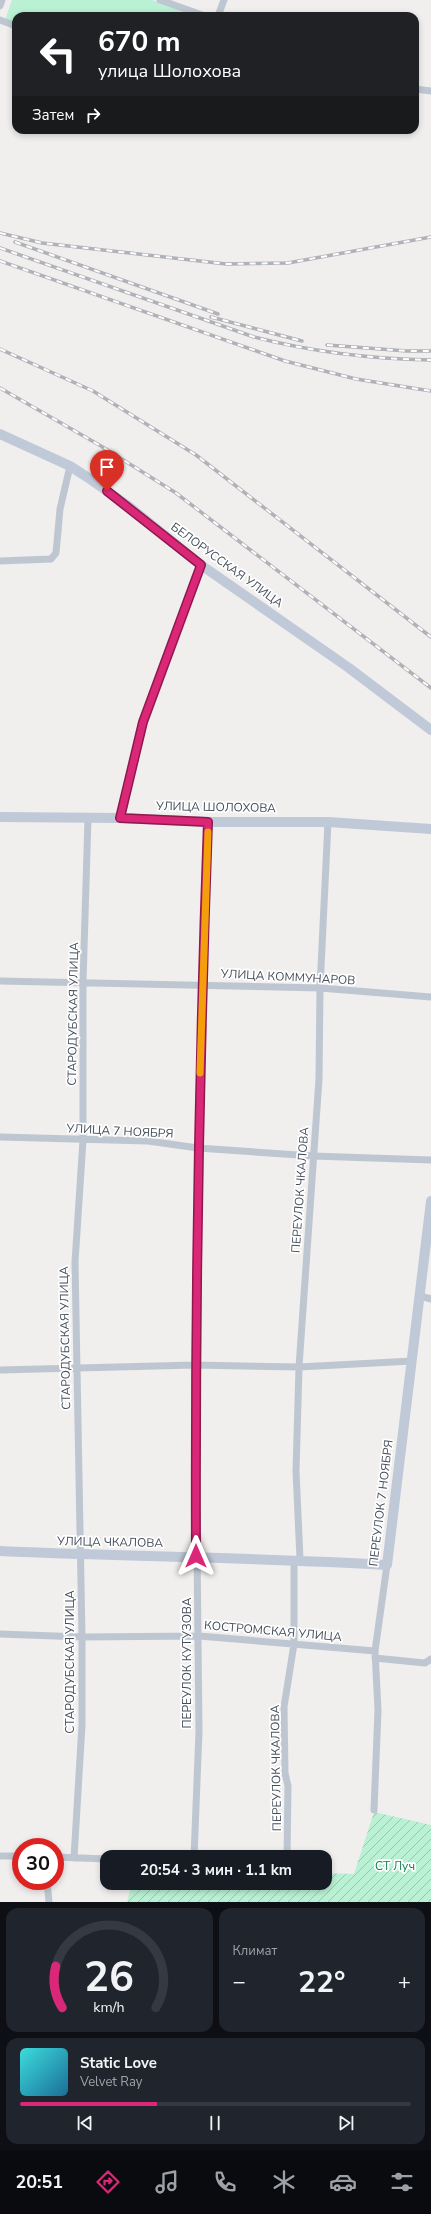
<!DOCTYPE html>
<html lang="ru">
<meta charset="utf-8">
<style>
body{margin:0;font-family:"Nunito Sans",sans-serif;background:#20242c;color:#f1f3f6;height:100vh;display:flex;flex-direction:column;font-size:15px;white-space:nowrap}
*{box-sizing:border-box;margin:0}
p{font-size:13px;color:#9ea1a6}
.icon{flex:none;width:22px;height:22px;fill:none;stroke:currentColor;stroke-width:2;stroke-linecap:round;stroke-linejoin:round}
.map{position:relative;height:1902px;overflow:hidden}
.sheet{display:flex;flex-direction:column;gap:6px;padding:6px;background:#0d0f14;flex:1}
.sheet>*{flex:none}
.hud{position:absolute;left:12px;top:12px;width:407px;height:122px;border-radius:12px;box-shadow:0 2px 6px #0003;background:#202124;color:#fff;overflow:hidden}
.speed{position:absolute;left:12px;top:1838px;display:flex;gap:8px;font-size:20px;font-weight:700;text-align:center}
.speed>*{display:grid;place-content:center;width:52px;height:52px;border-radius:50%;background:#171b24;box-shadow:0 2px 6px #0003;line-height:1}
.speed .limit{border:6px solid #d22;background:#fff;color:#111}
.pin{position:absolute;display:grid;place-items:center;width:34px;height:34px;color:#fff;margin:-41px -17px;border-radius:50% 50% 50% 0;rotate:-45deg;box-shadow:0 0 4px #0007}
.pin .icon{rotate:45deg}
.me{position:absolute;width:44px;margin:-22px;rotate:0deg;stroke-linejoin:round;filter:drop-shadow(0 0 3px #0008)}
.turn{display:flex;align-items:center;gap:14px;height:84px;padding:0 20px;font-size:18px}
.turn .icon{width:52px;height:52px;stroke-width:2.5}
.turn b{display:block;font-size:28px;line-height:34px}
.then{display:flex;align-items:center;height:38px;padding:0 20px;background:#0003;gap:8px;font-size:15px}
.big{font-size:30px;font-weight:700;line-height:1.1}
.sheet .card{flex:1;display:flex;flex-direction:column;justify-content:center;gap:6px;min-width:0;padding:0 14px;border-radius:12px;background:#20242c}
.sheet .dial{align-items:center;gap:0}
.dial svg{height:104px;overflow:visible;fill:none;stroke:#363941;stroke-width:7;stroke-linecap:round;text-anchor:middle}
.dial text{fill:#f1f3f6;stroke:none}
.song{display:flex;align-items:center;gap:12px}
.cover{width:48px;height:48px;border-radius:6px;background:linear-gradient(135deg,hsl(180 70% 55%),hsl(200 70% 35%))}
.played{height:4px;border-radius:2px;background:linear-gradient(90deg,#db2777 35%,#363941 35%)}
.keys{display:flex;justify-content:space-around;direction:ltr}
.heat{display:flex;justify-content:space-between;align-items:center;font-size:22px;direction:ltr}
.sheet .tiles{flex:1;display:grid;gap:6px;grid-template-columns:1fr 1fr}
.card:last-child{grid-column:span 2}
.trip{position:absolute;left:100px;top:1850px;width:232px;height:40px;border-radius:12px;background:#171b24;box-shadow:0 2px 6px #0003;font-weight:700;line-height:40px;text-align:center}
.tabs{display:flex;height:64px;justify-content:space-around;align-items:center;background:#090b0e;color:#9ea1a6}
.tabs .icon{width:28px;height:28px}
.tabs .active{color:#db2777}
.tabs b{font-size:18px;color:#f1f3f6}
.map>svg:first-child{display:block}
.green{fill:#baf0d3}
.garden{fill:url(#garden-furrows)}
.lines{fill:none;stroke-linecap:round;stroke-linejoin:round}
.street{stroke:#bec7d1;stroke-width:7}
.secondary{stroke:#c0c9d8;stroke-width:10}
.rail-casing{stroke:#b0b2b8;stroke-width:3.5}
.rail{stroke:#fff;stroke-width:2;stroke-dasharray:6;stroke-linecap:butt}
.route-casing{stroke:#8e194d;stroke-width:10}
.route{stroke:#db2777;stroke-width:7}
.slow{stroke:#f59e0b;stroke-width:7}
.labels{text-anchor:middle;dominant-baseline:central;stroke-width:3.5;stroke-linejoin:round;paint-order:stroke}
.street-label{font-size:12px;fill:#454f5c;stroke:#fff}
.park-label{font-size:12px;fill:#147f52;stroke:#fff}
</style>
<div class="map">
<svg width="431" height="1902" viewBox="0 0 431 1902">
<defs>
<pattern id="garden-furrows" width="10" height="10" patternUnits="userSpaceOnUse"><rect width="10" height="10" fill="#baf0d3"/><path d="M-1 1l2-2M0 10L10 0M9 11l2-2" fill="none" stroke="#99c5ae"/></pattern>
</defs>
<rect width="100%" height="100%" fill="#f1eeee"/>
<!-- green -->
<path class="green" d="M12,0h140l43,16h-179v8l-11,-4z"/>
<!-- garden -->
<path class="garden" d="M374,1812l57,13v77h-304l5,-19h193v-10l29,1z"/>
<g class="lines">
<!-- street -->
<path class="street" d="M160,0l45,16
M0,6l2,-6
M218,16l6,-16
M0,20l16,6
M415,89l16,2
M0,561l51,-2 5,-6 4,-44 10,-43
M120,818l23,-96 58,-157
M0,981l320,7 111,9
M0,1137l148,4 50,7 115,8 118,4
M420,1296l11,3
M0,1370l195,-5 104,2 113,-6
M300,1559l-4,-88 3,-104 20,-288 1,-91 8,-166
M0,1634l82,3 117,-1 176,15
M375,1658l50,5 6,-4
M374,1810l4,-100 -3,-59 12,-86
M0,1856h21
M55,1857l52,2
M194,1857l5,-126 -4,-366 3,-217 10,-326
M287,1857l1,-71 -3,-13 -1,-66 10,-63v-84
M74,1858l8,-133v-88l-7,-375 8,-122v-158l5,-164
M47,1881l2,21"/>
<!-- secondary -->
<path class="secondary" d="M0,434l70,32 17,11 40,28 74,60 148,103 82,62
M0,817l120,1 88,4h120l103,7
M0,1551c129,6 258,6 387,14l44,-364"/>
<!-- rail casing -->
<g class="rail-casing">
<path id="rail" d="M0,233l42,10 184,21 62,-1 143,-26
M15,242l203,72
M0,248l254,89c58,15 118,22 177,23
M0,261l285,100 71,18 75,12
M211,317l91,24
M327,345l80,6h24
M0,349l93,42 103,64 235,182
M0,388l101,58 75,47 255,195"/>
</g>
<!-- rail -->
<use href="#rail" class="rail"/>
</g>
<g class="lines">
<!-- route casing -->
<g class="route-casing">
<path id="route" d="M107,491l94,74 -58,157 -23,96 88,4c-9,245 -13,489 -12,734"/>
</g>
<!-- route -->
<use href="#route" class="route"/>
<!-- slow -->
<path class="slow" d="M200,1073l8,-241"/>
</g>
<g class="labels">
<!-- street labels -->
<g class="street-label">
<text transform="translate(227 565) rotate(36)">БЕЛОРУССКАЯ УЛИЦА</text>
<text transform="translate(216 807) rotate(1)">УЛИЦА ШОЛОХОВА</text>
<text transform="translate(288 977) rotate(3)">УЛИЦА КОММУНАРОВ</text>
<text transform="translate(73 1014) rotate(-89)">СТАРОДУБСКАЯ УЛИЦА</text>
<text transform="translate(120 1131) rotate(3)">УЛИЦА 7 НОЯБРЯ</text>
<text transform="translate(300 1190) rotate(-86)">ПЕРЕУЛОК ЧКАЛОВА</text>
<text transform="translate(65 1338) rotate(-91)">СТАРОДУБСКАЯ УЛИЦА</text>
<text transform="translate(381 1503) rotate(-83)">ПЕРЕУЛОК 7 НОЯБРЯ</text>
<text transform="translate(110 1542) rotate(1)">УЛИЦА ЧКАЛОВА</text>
<text transform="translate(273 1631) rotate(5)">КОСТРОМСКАЯ УЛИЦА</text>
<text transform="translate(70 1662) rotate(-90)">СТАРОДУБСКАЯ УЛИЦА</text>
<text transform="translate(187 1663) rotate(-90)">ПЕРЕУЛОК КУТУЗОВА</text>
<text transform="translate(276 1768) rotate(-91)">ПЕРЕУЛОК ЧКАЛОВА</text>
</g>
<!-- park labels -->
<g class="park-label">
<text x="395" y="1866">СТ Луч</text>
</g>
</g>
</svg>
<div class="speed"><div class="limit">30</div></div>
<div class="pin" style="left:107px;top:491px;background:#d93025"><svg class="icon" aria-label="arrive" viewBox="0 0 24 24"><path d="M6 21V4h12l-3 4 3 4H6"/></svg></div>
<svg class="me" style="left:196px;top:1556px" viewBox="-20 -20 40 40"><path d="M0-17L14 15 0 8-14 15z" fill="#db2777" stroke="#fff" stroke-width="4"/></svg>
<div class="trip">20:54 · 3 мин · 1.1 km</div>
<div class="hud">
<div class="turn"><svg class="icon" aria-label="left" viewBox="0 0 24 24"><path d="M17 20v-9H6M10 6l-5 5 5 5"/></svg><div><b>670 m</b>улица Шолохова</div></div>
<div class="then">Затем<svg class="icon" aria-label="right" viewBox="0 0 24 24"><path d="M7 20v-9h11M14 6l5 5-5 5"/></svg></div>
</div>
</div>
<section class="sheet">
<div class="tiles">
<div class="card dial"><svg viewBox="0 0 100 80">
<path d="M14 69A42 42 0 1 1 86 69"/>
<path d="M14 69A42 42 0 0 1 9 37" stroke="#db2777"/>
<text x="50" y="56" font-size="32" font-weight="700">26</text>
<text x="50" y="72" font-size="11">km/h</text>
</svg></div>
<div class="card"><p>Климат</p>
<div class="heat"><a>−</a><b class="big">22°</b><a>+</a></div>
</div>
<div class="card">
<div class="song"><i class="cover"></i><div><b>Static Love</b><p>Velvet Ray</p></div></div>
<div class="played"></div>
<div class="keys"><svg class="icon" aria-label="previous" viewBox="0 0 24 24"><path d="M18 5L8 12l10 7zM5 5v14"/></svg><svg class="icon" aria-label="pause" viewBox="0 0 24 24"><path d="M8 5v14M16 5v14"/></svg><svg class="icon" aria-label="next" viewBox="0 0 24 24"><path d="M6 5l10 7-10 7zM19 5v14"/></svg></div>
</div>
</div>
</section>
<nav class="tabs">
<b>20:51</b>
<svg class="icon active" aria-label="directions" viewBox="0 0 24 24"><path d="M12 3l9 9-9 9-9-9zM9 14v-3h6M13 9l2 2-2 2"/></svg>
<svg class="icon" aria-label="music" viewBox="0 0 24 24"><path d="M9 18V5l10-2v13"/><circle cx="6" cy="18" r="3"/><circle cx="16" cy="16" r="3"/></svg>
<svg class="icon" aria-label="phone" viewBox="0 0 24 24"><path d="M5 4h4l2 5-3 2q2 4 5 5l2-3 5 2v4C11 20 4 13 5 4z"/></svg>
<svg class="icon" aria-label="climate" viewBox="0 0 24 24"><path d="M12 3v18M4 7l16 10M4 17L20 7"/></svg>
<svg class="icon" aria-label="car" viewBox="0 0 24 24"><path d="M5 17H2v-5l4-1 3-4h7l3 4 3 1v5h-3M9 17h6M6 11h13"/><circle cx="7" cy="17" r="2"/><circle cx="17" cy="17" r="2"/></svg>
<svg class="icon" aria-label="filters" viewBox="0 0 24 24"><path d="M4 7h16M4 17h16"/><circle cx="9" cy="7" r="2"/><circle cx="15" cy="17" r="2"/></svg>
</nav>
